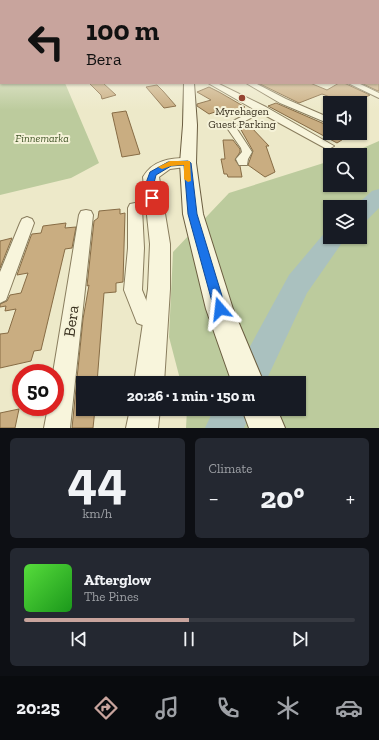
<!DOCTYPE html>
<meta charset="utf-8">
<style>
body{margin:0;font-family:"Zilla Slab",serif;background:#242831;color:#f1f3f6;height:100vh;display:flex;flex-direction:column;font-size:15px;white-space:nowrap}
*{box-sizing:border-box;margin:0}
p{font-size:13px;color:#9ea1a6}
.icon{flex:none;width:22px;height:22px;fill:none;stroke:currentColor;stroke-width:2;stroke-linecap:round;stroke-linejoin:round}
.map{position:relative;height:428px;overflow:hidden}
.details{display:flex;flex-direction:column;gap:10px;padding:10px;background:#0d0f14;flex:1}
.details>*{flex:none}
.guide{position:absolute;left:0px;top:0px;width:379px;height:84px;box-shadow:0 1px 3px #0004;background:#c8a49d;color:#111;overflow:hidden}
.controls{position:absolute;left:323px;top:96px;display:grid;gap:8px}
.controls a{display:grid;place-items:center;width:44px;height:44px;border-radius:0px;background:#171b24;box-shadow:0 1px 3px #0004;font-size:20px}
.speed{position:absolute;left:12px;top:364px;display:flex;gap:8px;font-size:20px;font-weight:700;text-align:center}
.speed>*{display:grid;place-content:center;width:52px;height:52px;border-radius:50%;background:#171b24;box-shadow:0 1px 3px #0004;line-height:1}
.speed .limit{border:6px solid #d22;background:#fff;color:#111}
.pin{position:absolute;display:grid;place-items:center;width:34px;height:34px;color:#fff;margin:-17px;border-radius:8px;box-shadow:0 2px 6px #0006}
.me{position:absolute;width:44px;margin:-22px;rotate:343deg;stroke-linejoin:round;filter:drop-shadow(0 0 3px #0008)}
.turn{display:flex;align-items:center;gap:14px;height:84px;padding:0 20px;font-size:18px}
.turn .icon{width:52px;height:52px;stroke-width:2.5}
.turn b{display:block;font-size:28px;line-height:34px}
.big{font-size:30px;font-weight:700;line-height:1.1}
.details .card{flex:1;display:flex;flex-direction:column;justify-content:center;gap:6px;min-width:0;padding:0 14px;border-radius:6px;background:#242831}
.details .dial{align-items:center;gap:0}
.dial b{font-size:52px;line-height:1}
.song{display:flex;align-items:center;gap:12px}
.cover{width:48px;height:48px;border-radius:6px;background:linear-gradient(135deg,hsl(110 70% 55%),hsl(120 70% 35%))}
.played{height:4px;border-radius:2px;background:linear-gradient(90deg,#c8a49d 50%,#363941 50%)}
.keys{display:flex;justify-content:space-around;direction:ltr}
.heat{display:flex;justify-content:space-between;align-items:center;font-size:22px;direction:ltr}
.details .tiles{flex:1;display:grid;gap:10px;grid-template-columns:1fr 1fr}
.card:last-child{grid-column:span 2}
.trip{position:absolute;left:76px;top:376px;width:230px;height:40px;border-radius:0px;background:#171b24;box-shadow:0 1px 3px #0004;font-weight:700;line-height:40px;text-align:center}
.menu{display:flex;height:64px;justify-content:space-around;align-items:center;background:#090b0e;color:#9ea1a6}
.menu .icon{width:28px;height:28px}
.menu .active{color:#c8a49d}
.menu b{font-size:18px;color:#f1f3f6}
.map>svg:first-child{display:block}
.green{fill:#bccb9d;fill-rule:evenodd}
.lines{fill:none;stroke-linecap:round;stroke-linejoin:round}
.river{fill:#aac1bf;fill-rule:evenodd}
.building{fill:#c9ad81;stroke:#876c45}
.minor-casing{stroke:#897d5e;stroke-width:2}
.tertiary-casing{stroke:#897d5e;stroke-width:2}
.secondary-casing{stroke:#6b5e41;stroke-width:2}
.minor{fill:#f8f5dc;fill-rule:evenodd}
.tertiary{fill:#f8f5dc;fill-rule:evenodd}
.secondary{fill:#f8f5dc;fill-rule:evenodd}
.route{fill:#1a73e8;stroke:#114b97}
.slow{fill:#f59e0b}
.poi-dot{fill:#954431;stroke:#f5f2d8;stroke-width:1.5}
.labels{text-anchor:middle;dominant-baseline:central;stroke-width:4;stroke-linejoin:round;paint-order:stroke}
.far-poi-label{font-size:11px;fill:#3a3221;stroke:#f5f2d8}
.far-park-label{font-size:11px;font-style:italic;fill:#415529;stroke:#f5f2d8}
.near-street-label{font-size:16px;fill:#3a3221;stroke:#f5f2d8}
</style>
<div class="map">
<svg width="379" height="428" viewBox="0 0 379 428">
<rect width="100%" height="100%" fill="#ede9c9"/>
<!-- green -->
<path class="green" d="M0,50l1,33h64l34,80 -28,15 -71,17z
M379,141v287h-193l1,-19h112v-26h-118l-12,-46 4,-85 56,-59 101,-32v24h30v-30h-13zM330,207h30v30h-30z"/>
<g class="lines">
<!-- river -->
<path class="river" d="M379,189v19l-12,12 -7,2v-15h-6l18,-16z
M330,229v8h16l-39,56 -42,90h-35l59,-108 38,-45z
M214,409h38l-8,19h-39z"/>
</g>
<!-- building -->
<path class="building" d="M89,83h14l13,12 -14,4 -1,-4z
M258,83h52l17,7 12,-7h5l26,12 -15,8h-9l-24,-9 -23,9z
M361,83h18v8h-1z
M157,85l6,6 13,15 -12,2 -18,-21z
M209,87l10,5 26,15 -16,5 -5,-3 -15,5 -12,-8v-2l14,-4 -14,-8z
M276,103l53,23 1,7h11l7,3 -11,7 -69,-37z
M126,111l14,43 -18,3 -10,-44z
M250,126l19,20h-3l9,26 -10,5 -17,-12 5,-14 -13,-23z
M223,140h10l7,9v3l-5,8 5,6 2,11h-14l-1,-3h-3l-3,-15h4z
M120,209v5l5,-1 -2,69 -7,1v9l-12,1 -7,90h-14v26h12l-2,19h-21l11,-109 6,-34 -2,1 7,-65 4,-3 1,-7z
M66,223l-1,5 11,-1 -4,21 -7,1 -24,101 -7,1 -3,10 -31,7v-34l8,-1 8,-24 -11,2 1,-5 -6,1v-3l7,-3 3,-6 11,-2 7,-20 -11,2 14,-39 1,-2 9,-1 2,-7z
M12,238l-12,30v-27z
M19,409l-4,19h-15v-15z"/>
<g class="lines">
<!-- minor casing -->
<g class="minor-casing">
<path id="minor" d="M378,65h1v4h-1z
M208,83h9l49,24 68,39 -5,3 -4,-1 -64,-35 -26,13 17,26 -4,7 -1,6h-8l-3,-6 6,-7 -1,-4 -16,-23 30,-15z
M246,83h9l31,16 44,19v6l-50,-21z
M348,83h10l21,10v5z
M135,203l5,1 2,4 2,40 -2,42 7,17 15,3 3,7 -3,7c-9,4 -18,3 -27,-1l-13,-33 4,-42v-40l2,-4z
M86,210l5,1 2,4 -23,213h-26l4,-21h7v-34h-2l26,-158 2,-4z
M27,217l5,2 2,4 -28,77 -6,3v-31l20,-49 2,-4z"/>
</g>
<!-- tertiary casing -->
<g class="tertiary-casing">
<path id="tertiary" d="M188,158l5,2 2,3 -2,3 -23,3 -11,8 11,67v45l-6,94h-30l14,-94 2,-45 -7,-67c10,-17 27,-19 45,-19z
M130,409h30l-2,19h-32z"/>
</g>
<!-- secondary casing -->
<g class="secondary-casing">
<path id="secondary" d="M184,83h10l3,42 -1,38 7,51 30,95 31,74h-32l-26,-74 -23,-95 -3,-51 3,-38z
M242,409h35l8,19h-36z"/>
</g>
<!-- minor -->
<use href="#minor" class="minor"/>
<!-- tertiary -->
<use href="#tertiary" class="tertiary"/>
<!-- secondary -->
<use href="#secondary" class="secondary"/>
</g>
<!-- sky -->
<linearGradient id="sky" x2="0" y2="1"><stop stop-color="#8fb9d8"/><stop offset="0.45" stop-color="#f7f5e7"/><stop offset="1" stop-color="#f7f5e7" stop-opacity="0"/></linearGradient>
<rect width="379" height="110" fill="url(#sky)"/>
<!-- route -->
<path class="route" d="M188,161l3,2 6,51 29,95 -1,5 -5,2 -4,-2 -2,-5 -26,-95 -4,-49 -13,1 -15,9 -2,8 3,15 -5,3 -4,-3 -2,-15 4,-11 18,-10z"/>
<!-- slow -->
<path class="slow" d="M170,161h20l1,20 -3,1 -4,-3v-14l-13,1 -9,3 -4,-2z"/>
<!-- markers -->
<circle class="poi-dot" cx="242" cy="98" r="4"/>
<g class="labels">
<!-- far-poi labels -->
<g class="far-poi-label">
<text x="242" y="111">Myrehagen<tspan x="242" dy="13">Guest Parking</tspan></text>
</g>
<!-- far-park labels -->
<g class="far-park-label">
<text x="42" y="138">Finnemarka</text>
</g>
<!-- near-street labels -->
<g class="near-street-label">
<text transform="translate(71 321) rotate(-82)">Bera</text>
</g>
</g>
</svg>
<div class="controls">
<a><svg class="icon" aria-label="sound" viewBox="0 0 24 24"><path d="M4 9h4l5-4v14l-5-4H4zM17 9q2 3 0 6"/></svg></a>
<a><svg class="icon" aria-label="search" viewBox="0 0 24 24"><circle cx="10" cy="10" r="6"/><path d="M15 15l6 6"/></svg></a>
<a><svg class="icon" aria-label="layers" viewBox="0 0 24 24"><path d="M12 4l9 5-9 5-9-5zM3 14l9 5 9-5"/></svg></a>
</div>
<div class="speed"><div class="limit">50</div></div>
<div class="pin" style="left:152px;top:198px;background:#d93025"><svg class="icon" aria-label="arrive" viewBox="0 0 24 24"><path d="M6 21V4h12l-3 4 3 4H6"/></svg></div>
<svg class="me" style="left:220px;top:309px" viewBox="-20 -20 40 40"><path d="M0-17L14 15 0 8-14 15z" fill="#1a73e8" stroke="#fff" stroke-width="4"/></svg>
<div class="trip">20:26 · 1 min · 150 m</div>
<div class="guide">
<div class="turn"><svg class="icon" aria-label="left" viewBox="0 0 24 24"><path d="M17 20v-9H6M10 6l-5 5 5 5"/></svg><div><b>100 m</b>Bera</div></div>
</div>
</div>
<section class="details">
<div class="tiles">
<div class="card dial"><b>44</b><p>km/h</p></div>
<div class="card"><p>Climate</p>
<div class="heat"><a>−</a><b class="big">20°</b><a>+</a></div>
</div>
<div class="card">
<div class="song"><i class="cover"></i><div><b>Afterglow</b><p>The Pines</p></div></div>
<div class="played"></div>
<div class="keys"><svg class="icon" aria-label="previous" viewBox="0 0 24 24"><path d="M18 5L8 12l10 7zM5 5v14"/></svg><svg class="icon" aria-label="pause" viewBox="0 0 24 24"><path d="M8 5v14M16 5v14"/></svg><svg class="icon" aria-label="next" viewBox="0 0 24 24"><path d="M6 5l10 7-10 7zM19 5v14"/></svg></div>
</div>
</div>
</section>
<nav class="menu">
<b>20:25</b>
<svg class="icon active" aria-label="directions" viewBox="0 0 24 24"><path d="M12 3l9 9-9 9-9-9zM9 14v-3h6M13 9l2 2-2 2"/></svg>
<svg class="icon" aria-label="music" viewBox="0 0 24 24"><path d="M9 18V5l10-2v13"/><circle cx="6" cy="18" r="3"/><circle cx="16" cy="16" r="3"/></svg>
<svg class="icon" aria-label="phone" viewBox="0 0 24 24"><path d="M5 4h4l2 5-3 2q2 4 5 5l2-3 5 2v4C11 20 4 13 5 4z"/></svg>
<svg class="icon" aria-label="climate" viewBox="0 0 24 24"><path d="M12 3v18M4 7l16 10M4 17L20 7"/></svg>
<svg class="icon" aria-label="car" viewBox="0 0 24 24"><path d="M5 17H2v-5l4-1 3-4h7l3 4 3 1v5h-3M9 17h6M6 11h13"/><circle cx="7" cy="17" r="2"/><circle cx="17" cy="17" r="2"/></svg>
</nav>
